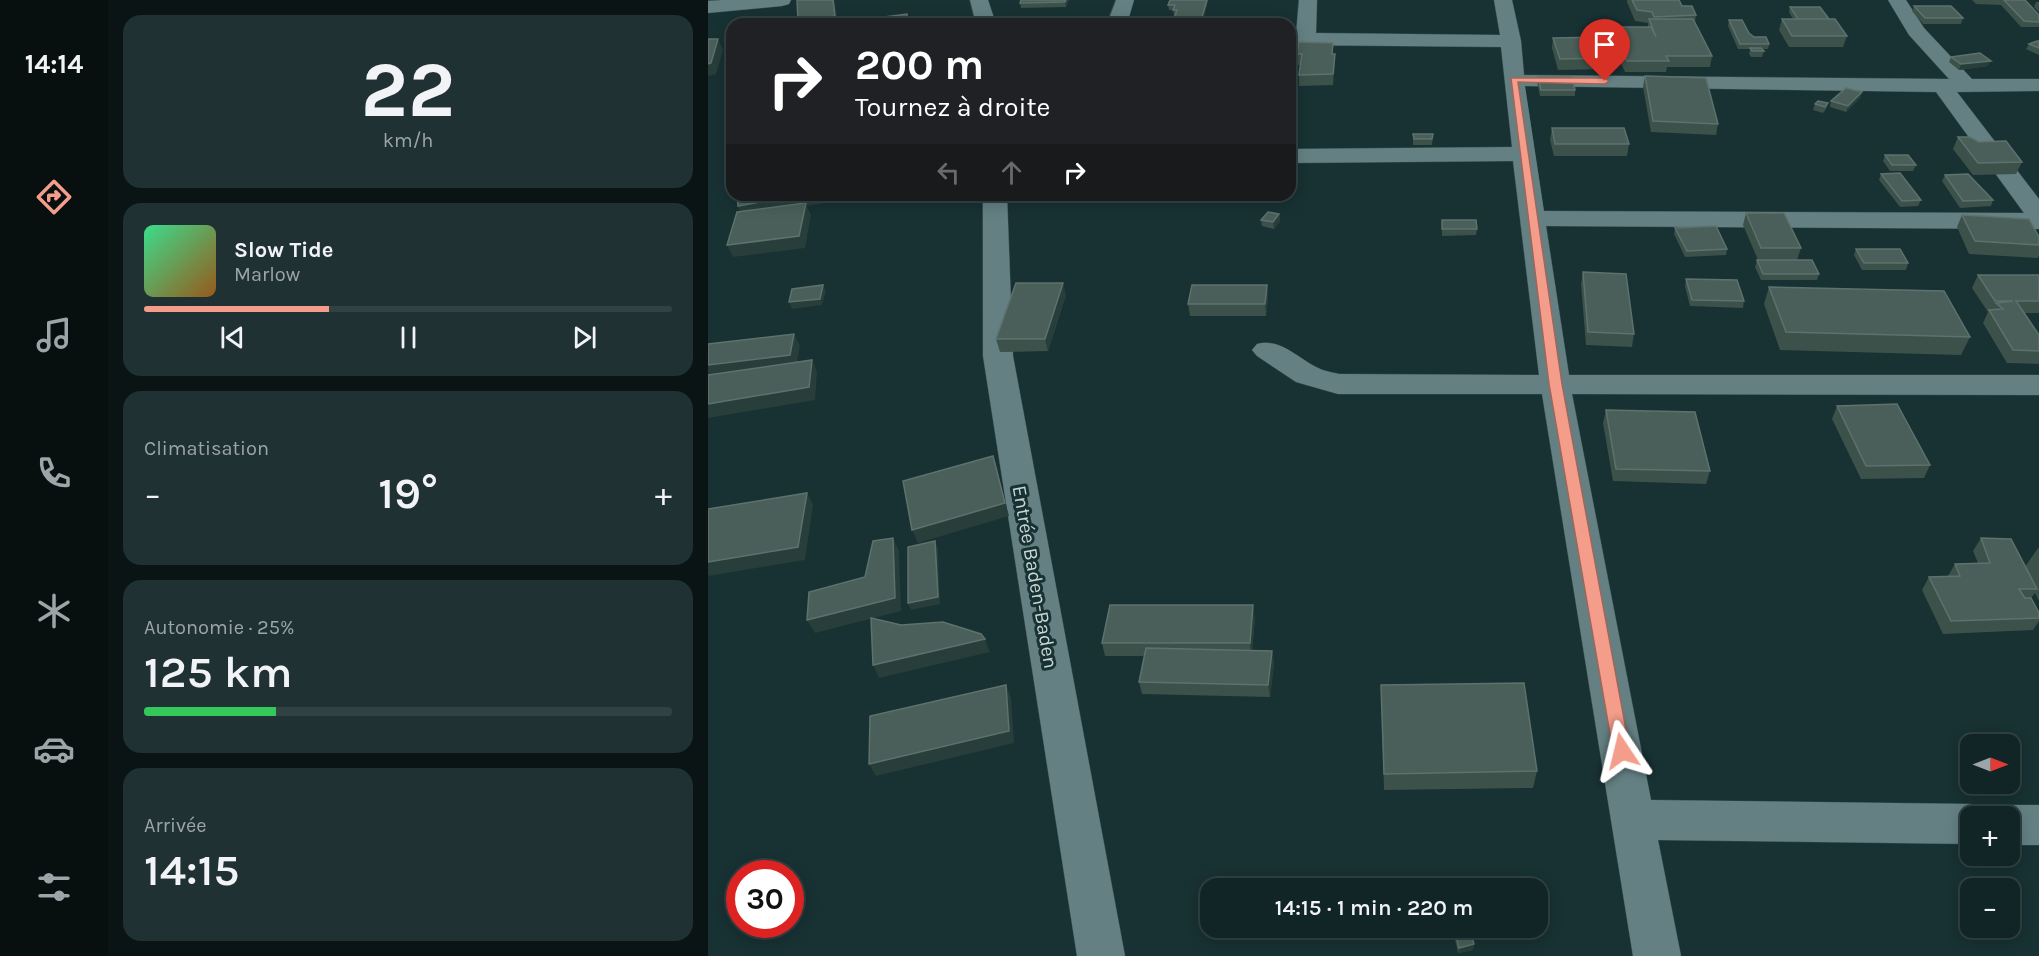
<!DOCTYPE html>
<html lang="fr">
<meta charset="utf-8">
<style>
body{margin:0;font-family:Karla,sans-serif;background:#1f3132;color:#f1f3f6;height:100vh;display:flex;flex-direction:column;font-size:22px;white-space:nowrap}
*{box-sizing:border-box;margin:0}
p{font-size:20px;color:#9ca5a7}
.icon{flex:none;width:33px;height:33px;fill:none;stroke:currentColor;stroke-width:2;stroke-linecap:round;stroke-linejoin:round}
.map{position:relative;flex:1;overflow:hidden}
.details{display:flex;flex-direction:column;gap:15px;padding:15px;background:#0a1415;width:600px}
.details>*{flex:none}
.top-card{position:absolute;left:18px;top:18px;width:570px;height:183px;border-radius:18px;box-shadow:0 3px 15px #0003,0 0 0 2px #314243;background:#202124;color:#fff;overflow:hidden}
.needle{width:39px;rotate:90deg}
.buttons{position:absolute;left:1252px;top:734px;display:grid;gap:12px}
.buttons a{display:grid;place-items:center;width:60px;height:60px;border-radius:12px;background:#122526;box-shadow:0 3px 15px #0003,0 0 0 2px #314243;font-size:30px}
.speed{position:absolute;left:18px;top:860px;display:flex;gap:12px;font-size:30px;font-weight:700;text-align:center}
.speed>*{display:grid;place-content:center;width:78px;height:78px;border-radius:50%;background:#122526;box-shadow:0 3px 15px #0003,0 0 0 2px #314243;line-height:1}
.speed .limit{border:9px solid #d22;background:#fff;color:#111}
.pin{position:absolute;display:grid;place-items:center;width:51px;height:51px;color:#fff;margin:-62px -26px;border-radius:50% 50% 50% 0;rotate:-45deg;box-shadow:0 0 6px #0007}
.pin .icon{rotate:45deg}
.me{position:absolute;width:66px;margin:-33px;rotate:350deg;stroke-linejoin:round;filter:drop-shadow(0 0 4px #0008)}
.turn{display:flex;align-items:center;gap:21px;height:126px;padding:0 30px;font-size:27px}
.turn .icon{width:78px;height:78px;stroke-width:2.5}
.turn b{display:block;font-size:42px;line-height:51px}
.lanes{display:flex;align-items:center;height:57px;padding:0 30px;background:#0003;justify-content:center;gap:30px;direction:ltr}
.lanes .off{opacity:.35}
.big{font-size:45px;font-weight:600;line-height:1.1}
.details .tile{flex:1;display:flex;flex-direction:column;justify-content:center;gap:9px;min-width:0;padding:0 21px;border-radius:18px;background:#1f3132}
.details .dial{align-items:center;gap:0}
.dial b{font-size:78px;line-height:1}
.song{display:flex;align-items:center;gap:18px}
.cover{width:72px;height:72px;border-radius:9px;background:linear-gradient(135deg,hsl(150 70% 55%),hsl(30 70% 35%))}
.played{height:6px;border-radius:3px;background:linear-gradient(90deg,#f49d8b 35%,#314243 35%)}
.keys{display:flex;justify-content:space-around;direction:ltr}
.heat{display:flex;justify-content:space-between;align-items:center;font-size:33px;direction:ltr}
.charge{height:9px;border-radius:4px;background:linear-gradient(90deg,#34c759 25%,#314243 0)}
.trip{position:absolute;left:492px;top:878px;width:348px;height:60px;border-radius:18px;background:#122526;box-shadow:0 3px 15px #0003,0 0 0 2px #314243;font-weight:600;line-height:60px;text-align:center}
main{display:flex;flex:1;min-height:0}
.tab-bar{display:flex;flex-direction:column;width:108px;justify-content:space-around;align-items:center;background:#070f0f;color:#9ca5a7}
.tab-bar .icon{width:42px;height:42px}
.tab-bar .on{color:#f49d8b}
.tab-bar b{font-size:27px;color:#f1f3f6}
.map>svg:first-child{display:block}
.lines{fill:none;stroke-linecap:round;stroke-linejoin:round}
.minor-casing{stroke:#384e50;stroke-width:1}
.minor{fill:#648083;fill-rule:evenodd}
.wall{fill:#3c514a}
.shaded-wall{fill:#273e3a}
.building{fill:#4a5f59;stroke:#5e726d;stroke-width:1.5}
.route{fill:#f49d8b;stroke:#9f665a;stroke-width:1.5}
.labels{text-anchor:middle;dominant-baseline:central;stroke-width:6;stroke-linejoin:round;paint-order:stroke}
.street-label{font-size:20px;fill:#c7d6d7;stroke:#183133}
</style>
<main>
<nav class="tab-bar">
<b>14:14</b>
<svg class="icon on" aria-label="directions" viewBox="0 0 24 24"><path d="M12 3l9 9-9 9-9-9zM9 14v-3h6M13 9l2 2-2 2"/></svg>
<svg class="icon" aria-label="music" viewBox="0 0 24 24"><path d="M9 18V5l10-2v13"/><circle cx="6" cy="18" r="3"/><circle cx="16" cy="16" r="3"/></svg>
<svg class="icon" aria-label="phone" viewBox="0 0 24 24"><path d="M5 4h4l2 5-3 2q2 4 5 5l2-3 5 2v4C11 20 4 13 5 4z"/></svg>
<svg class="icon" aria-label="climate" viewBox="0 0 24 24"><path d="M12 3v18M4 7l16 10M4 17L20 7"/></svg>
<svg class="icon" aria-label="car" viewBox="0 0 24 24"><path d="M5 17H2v-5l4-1 3-4h7l3 4 3 1v5h-3M9 17h6M6 11h13"/><circle cx="7" cy="17" r="2"/><circle cx="17" cy="17" r="2"/></svg>
<svg class="icon" aria-label="filters" viewBox="0 0 24 24"><path d="M4 7h16M4 17h16"/><circle cx="9" cy="7" r="2"/><circle cx="15" cy="17" r="2"/></svg>
</nav>
<section class="details">
<div class="tile dial"><b>22</b><p>km/h</p></div>
<div class="tile">
<div class="song"><i class="cover"></i><div><b>Slow Tide</b><p>Marlow</p></div></div>
<div class="played"></div>
<div class="keys"><svg class="icon" aria-label="previous" viewBox="0 0 24 24"><path d="M18 5L8 12l10 7zM5 5v14"/></svg><svg class="icon" aria-label="pause" viewBox="0 0 24 24"><path d="M8 5v14M16 5v14"/></svg><svg class="icon" aria-label="next" viewBox="0 0 24 24"><path d="M6 5l10 7-10 7zM19 5v14"/></svg></div>
</div>
<div class="tile"><p>Climatisation</p>
<div class="heat"><a>−</a><b class="big">19°</b><a>+</a></div>
</div>
<div class="tile"><p>Autonomie · 25%</p><b class="big">125 km</b><div class="charge"></div></div>
<div class="tile"><p>Arrivée</p><b class="big">14:15</b></div>
</section>
<div class="map">
<svg width="1331" height="956" viewBox="0 0 1331 956">
<rect width="100%" height="100%" fill="#183133"/>
<g class="lines">
<!-- minor casing -->
<g class="minor-casing">
<path id="minor" d="M14,0h69l-2,4 -7,2 -74,7v-12z
M262,0h18l8,24h-20z
M408,0h18l-7,24h-20z
M591,0h18l-1,33 184,2 -6,-35h18l9,41 3,34 425,4 -40,-44 -21,-35h18l18,28 48,51h67v12l-82,1 82,107v30l-493,-3 23,149h470v20l-467,-1 79,406 320,4 15,6 3,6h-18v28l-313,-4 23,116h-48l-91,-562h-204l-42,-12 -39,-26 -5,-6 5,-6c23,-6 39,13 59,23 7,4 15,5 23,7l200,1 -26,-214 -223,2v-14l222,-2 -11,-100 -211,-2v-12h6zM817,86l411,6 88,121 -480,-2z
M275,195h24l6,161 112,600h-48l-94,-600z
M1302,805h29v40h-29v-29h-18l3,-5z"/>
</g>
<!-- minor -->
<use href="#minor" class="minor"/>
</g>
<!-- wall -->
<path class="wall" d="M361,0l-3,7 -45,1 -1,-5z
M462,0h38l-6,24h-30l3,-8h-1l-1,-6h-4l-1,-5z
M919,0h52l3,6 14,9 -1,7 17,34 -2,11h-43l-1,5h-41l-15,-34 2,-11h36v-4l-13,-2 -8,-19z
M1264,0h53l14,15v12h-18l-20,-22 -25,-1z
M1328,2h3v10l-5,-5z
M1206,6l49,12 -2,6h-38l-11,-13z
M1082,7l39,12 18,17 -4,11h-54l-10,-17 3,-11h11l-4,-7z
M1021,20l20,13 5,4 15,7 -1,5h-6l2,2 -2,6h-11l-2,-3 1,-5h-12l-10,-23z
M845,38l58,20 -1,11 -52,1 -6,-22z
M1331,41v14l-13,-6 3,-5z
M589,54h38v11l-2,20 -34,1v-11l1,-10h-3z
M1243,57l37,9 -29,4 -10,-8z
M937,76l73,48 -2,11 -65,-3 -8,-45z
M830,77l37,13v6h-35l-3,-14z
M1154,92l-2,6 -14,14 -16,-5 1,-6z
M1120,103l-2,6 -3,4 -10,-3 2,-6z
M844,128l77,16 -2,12h-73l-4,-16z
M705,134h20l-1,11h-19z
M1250,137l21,5 43,20 -6,12 -43,1 -20,-26z
M1177,155l31,10 -3,6h-23l-7,-10z
M1173,174l40,26 -3,6 -18,1 -21,-27z
M1237,175l48,25 -2,6 -31,2 -18,-27z
M1038,213l55,35 -4,12h-39l-15,-35z
M571,214l1,7 -6,8 -12,-3 -1,-6z
M1254,215l77,22v18l-1,3 -69,-4 -12,-27z
M734,220l35,9 -1,6 -34,1z
M967,228l52,21 -1,6 -41,2 -11,-23z
M1148,249l52,14 -2,7h-44l-8,-15z
M1049,260l62,14 -2,6h-56l-6,-13z
M875,272l51,62 -2,13 -46,-2 -5,-61z
M1270,275h61v38h-14l14,22v29l-32,-1 -24,-40 5,-11 -16,-24z
M978,279l58,22 -1,7 -53,-2 -5,-20z
M559,285l1,13 -2,18h-76l-2,-12z
M1061,287l201,50 -9,18 -181,-5 -16,-46z
M358,295l-18,56 -48,1 -4,-13z
M1129,406l93,59 -6,13 -63,1 -29,-60z
M898,410l104,61 -4,13 -93,-3 -10,-58z
M1273,538l44,29 13,-19h1v53l-4,-8 -4,5 8,15v8l-6,9 -90,4 -21,-44 7,-13 19,-1 7,-12 23,-1 -5,-12z
M547,618l-3,32 20,1 2,12 -4,34 -128,-3 -3,-12 5,-26h-39l-3,-13z
M673,685l156,86 -4,17 -149,2z
M745,927h16l5,17 -1,6 -15,3 -5,-23z"/>
<!-- shaded-wall -->
<path class="shaded-wall" d="M125,0h1l1,3 3,21h-39l-1,-3z
M358,0h3l-3,7 -1,-5z
M499,0h1l-6,24h-2z
M10,39l5,11 -7,24 -8,2v-12z
M627,54v11l-2,20v-11z
M1283,61l-3,5 -29,4 2,-6z
M1154,92l-2,6 -14,14 2,-6z
M89,195h27l1,8 -18,3 4,9 -6,33 -72,9 -6,-12 16,-27 -5,-12z
M571,214l1,7 -6,8 -1,-7z
M355,283l3,12 -18,56 -3,-12z
M115,285l3,6 -4,14 -30,4 -3,-7z
M559,285l1,13 -2,18 -1,-12z
M86,334l6,12 -4,21 -88,12v-14z
M104,360l5,12 -2,28 -107,18v-14z
M285,456l4,13 12,47 -91,27 -6,-13z
M99,493l6,12 -8,55 -97,16v-14z
M185,538l6,13 2,60 -86,22 -8,-13 88,-22z
M227,541l3,7 2,56 -29,6 -3,-7z
M545,605l2,13 -4,38 -1,-13z
M277,639l5,13 -111,26 -6,-13z
M564,651l2,12 -4,34 -2,-12z
M298,685l5,13 3,45 -138,33 -7,-12z
M766,944l-1,6 -15,3 1,-5z"/>
<!-- building -->
<path class="building" d="M89,0h36l2,16 -37,5z
M313,0h45l-1,2 -45,1z
M462,0h37l-7,24h-28l5,-14h-4l2,-5h-7z
M924,0h47l3,6h10l4,9 -42,2 -2,-5 -15,-2z
M1296,0h21l14,15v7l-15,-1z
M1206,6h37l12,12h-38z
M1082,7h30l9,12h-31z
M199,14v10h-54v-3z
M941,19h44l19,37h-46l3,5h-42l-15,-34h39l5,10z
M1074,19h53l12,17h-55z
M1021,20h13l7,13 5,4h12l3,7h-29z
M895,37l8,21 -51,1 -7,-21z
M0,39h10l-7,24 -3,1z
M1329,41h2v7l-10,-4z
M591,42l34,1 -1,11h3l-2,20 -34,1 3,-21h-5z
M1042,48h11l3,3h-12z
M1272,53l11,8 -30,3 -10,-7z
M937,76l61,2 12,46 -65,-3z
M830,77h34l3,13h-34z
M1138,88l16,4 -14,14 -17,-5z
M1110,101l10,2 -3,4 -10,-3z
M24,116v13l-3,1z
M844,128h72l5,16h-74z
M705,134h20l-1,5h-18z
M1250,137h12l9,5 27,-1 16,21 -44,1z
M1177,155h23l8,10h-24z
M1192,173l21,27 -19,1 -21,-27z
M1260,174l25,26 -30,1 -18,-26z
M29,195h60l-59,11z
M98,203l-7,33 -72,9 10,-33z
M560,212l11,2 -6,8 -12,-2z
M1038,213h38l17,35h-40z
M1254,215l67,4 10,18v8l-64,-4z
M734,220h34l1,9h-35z
M1008,226l11,23 -40,2 -12,-23z
M1148,249h44l8,14h-44z
M1049,260h55l7,14h-56z
M875,272l43,2 8,60 -46,-2z
M1270,275h61v26h-23l23,34v16l-26,-1 -24,-40 14,-1 -7,-6 17,-2h-18z
M978,279l51,1 7,21 -52,-1z
M308,283h47l-18,56h-49z
M115,285l-3,14 -31,3 3,-13z
M484,285h75l-2,19h-77z
M1061,287l175,4 26,46 -184,-5z
M86,334l-4,21 -82,10v-21z
M104,360l-3,27 -101,17v-29z
M1189,404l33,61 -64,1 -29,-60z
M898,410l89,2 15,59 -94,-2z
M285,456l12,47 -93,27 -9,-49z
M99,493l-9,54 -90,15v-53z
M185,538l2,60 -88,22 2,-28 56,-15 8,-36z
M1273,538l30,1 26,50h-18l6,9h6l8,15v5l-88,3 -22,-44 31,-1 -5,-12 35,-1z
M227,541l3,56 -30,6v-56z
M402,605h143l-3,38h-148z
M163,618l30,7 42,-3 38,12 4,5 -112,26z
M438,648l126,3 -4,34 -129,-3z
M816,683l13,88 -153,3 -3,-89z
M298,685l3,46 -140,33 1,-48z
M746,927h15l5,17 -15,4z"/>
<!-- route -->
<path class="route" d="M803,78h94l4,3 -4,3 -87,-2 44,302 68,367 -2,5 -6,2 -7,-2 -2,-5 -64,-367z"/>
<g class="labels">
<!-- street labels -->
<g class="street-label">
<text transform="translate(327 577) rotate(80)">Entrée Baden-Baden</text>
</g>
</g>
</svg>
<div class="buttons">
<a><svg class="needle" viewBox="-14 -14 28 28"><path d="M0-13l5 13h-10z" fill="#e53935"/><path d="M0 13l5-13h-10z" fill="#9ca5a7"/></svg></a>
<a>+</a>
<a>−</a>
</div>
<div class="speed"><div class="limit">30</div></div>
<div class="pin" style="left:897px;top:81px;background:#d93025"><svg class="icon" aria-label="arrive" viewBox="0 0 24 24"><path d="M6 21V4h12l-3 4 3 4H6"/></svg></div>
<svg class="me" style="left:914px;top:751px" viewBox="-20 -20 40 40"><path d="M0-17L14 15 0 8-14 15z" fill="#f49d8b" stroke="#fff" stroke-width="4"/></svg>
<div class="trip">14:15 · 1 min · 220 m</div>
<div class="top-card">
<div class="turn"><svg class="icon" aria-label="right" viewBox="0 0 24 24"><path d="M7 20v-9h11M14 6l5 5-5 5"/></svg><div><b>200 m</b>Tournez à droite</div></div>
<div class="lanes"><svg class="icon off" aria-label="left" viewBox="0 0 24 24"><path d="M17 20v-9H6M10 6l-5 5 5 5"/></svg><svg class="icon off" aria-label="ahead" viewBox="0 0 24 24"><path d="M12 20V5M6 11l6-6 6 6"/></svg><svg class="icon" aria-label="right" viewBox="0 0 24 24"><path d="M7 20v-9h11M14 6l5 5-5 5"/></svg></div>
</div>
</div>
</main>
